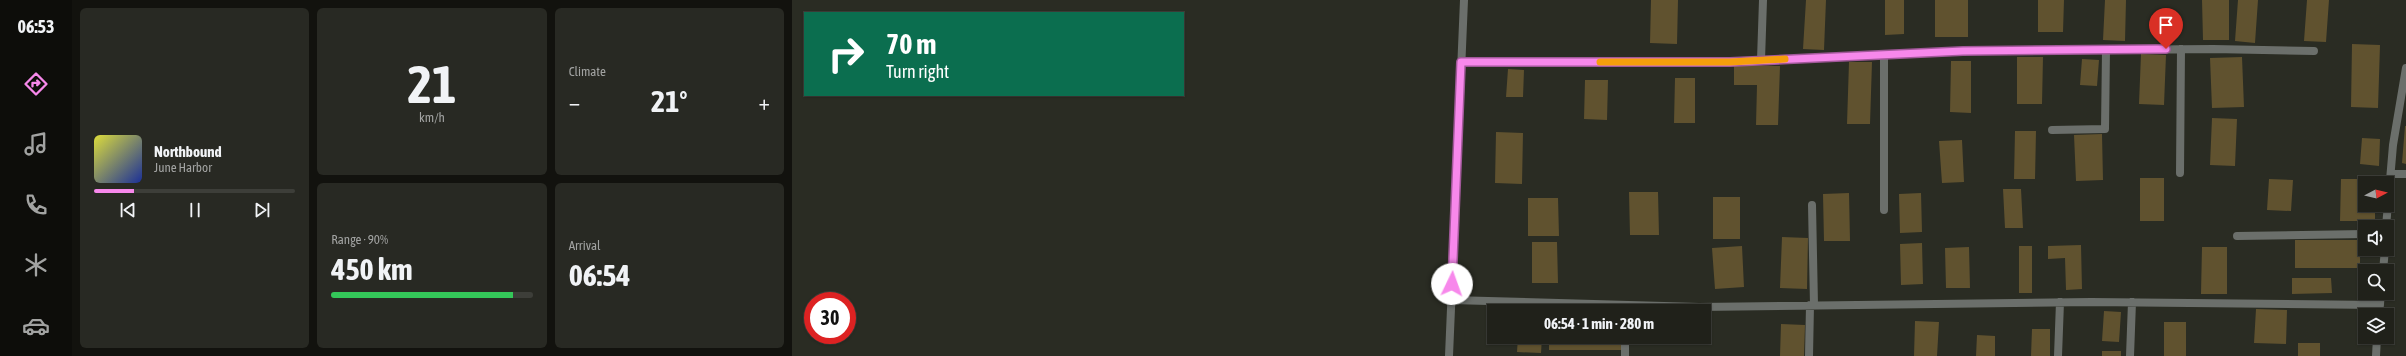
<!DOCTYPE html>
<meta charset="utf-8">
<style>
body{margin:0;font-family:"Asap Condensed",sans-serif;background:#282923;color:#f1f3f6;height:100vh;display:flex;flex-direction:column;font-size:15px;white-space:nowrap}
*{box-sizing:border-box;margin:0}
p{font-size:13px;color:#a2a3a2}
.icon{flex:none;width:22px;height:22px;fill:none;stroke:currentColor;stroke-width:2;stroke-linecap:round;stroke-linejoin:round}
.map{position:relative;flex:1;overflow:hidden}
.panel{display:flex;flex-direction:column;gap:8px;padding:8px;background:#12120e;width:720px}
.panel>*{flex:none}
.top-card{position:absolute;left:12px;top:12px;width:380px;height:84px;border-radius:0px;box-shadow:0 1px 3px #0004,0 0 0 1px #3d3e39;background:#0b6e4f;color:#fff;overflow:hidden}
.needle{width:26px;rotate:83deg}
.tools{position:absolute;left:1566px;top:176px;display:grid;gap:8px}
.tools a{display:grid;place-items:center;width:36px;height:36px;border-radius:0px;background:#20211a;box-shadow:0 1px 3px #0004,0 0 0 1px #3d3e39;font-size:20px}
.speed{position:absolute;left:12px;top:292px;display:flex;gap:8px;font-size:20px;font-weight:700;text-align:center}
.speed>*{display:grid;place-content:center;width:52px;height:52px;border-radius:50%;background:#20211a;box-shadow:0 1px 3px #0004,0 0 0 1px #3d3e39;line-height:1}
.speed .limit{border:6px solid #d22;background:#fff;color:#111}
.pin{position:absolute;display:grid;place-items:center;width:34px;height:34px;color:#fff;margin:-41px -17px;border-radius:50% 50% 50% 0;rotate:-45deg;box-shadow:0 0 4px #0007}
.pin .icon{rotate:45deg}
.me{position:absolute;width:44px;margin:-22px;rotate:3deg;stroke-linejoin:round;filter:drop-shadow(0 0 3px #0008)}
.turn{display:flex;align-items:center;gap:14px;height:84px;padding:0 16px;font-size:18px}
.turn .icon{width:52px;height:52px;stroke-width:2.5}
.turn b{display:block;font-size:28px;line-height:34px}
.big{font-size:30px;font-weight:700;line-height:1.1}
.panel .card{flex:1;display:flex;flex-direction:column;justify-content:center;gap:6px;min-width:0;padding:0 14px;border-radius:6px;background:#282923}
.panel .dial{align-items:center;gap:0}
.dial b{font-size:52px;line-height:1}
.song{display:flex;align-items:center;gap:12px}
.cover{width:48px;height:48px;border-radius:6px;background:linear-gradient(135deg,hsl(60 70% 55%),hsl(230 70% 35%))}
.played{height:4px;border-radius:2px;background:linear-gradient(90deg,#f788eb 20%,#3d3e39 20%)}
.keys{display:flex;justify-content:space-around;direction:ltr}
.heat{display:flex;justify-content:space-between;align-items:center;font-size:22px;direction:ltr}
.charge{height:6px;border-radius:3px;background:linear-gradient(90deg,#34c759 90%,#3d3e39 0)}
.panel .tiles{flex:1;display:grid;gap:8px;grid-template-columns:repeat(3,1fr)}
.card:first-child{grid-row:span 2}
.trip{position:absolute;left:695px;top:304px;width:224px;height:40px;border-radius:0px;background:#20211a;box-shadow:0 1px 3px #0004,0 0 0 1px #3d3e39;font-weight:700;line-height:40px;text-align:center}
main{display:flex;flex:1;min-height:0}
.dock{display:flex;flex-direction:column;width:72px;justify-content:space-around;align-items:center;background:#0d0d0a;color:#a2a3a2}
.dock .icon{width:28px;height:28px}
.dock .current{color:#f788eb}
.dock b{font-size:18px;color:#f1f3f6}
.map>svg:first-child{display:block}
.building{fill:#60522f}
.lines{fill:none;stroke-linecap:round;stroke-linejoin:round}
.street{stroke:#6b6f6b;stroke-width:8}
.route-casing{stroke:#a15899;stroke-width:10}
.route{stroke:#f788eb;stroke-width:7}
.slow{stroke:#f59e0b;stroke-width:7}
</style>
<main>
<nav class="dock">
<b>06:53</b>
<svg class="icon current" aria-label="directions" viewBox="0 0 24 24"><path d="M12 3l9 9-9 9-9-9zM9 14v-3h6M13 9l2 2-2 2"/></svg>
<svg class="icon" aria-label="music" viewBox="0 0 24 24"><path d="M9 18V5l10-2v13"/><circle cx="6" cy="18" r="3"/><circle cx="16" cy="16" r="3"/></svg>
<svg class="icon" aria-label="phone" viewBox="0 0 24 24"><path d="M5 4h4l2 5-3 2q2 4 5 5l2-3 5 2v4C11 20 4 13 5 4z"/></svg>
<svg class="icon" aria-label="climate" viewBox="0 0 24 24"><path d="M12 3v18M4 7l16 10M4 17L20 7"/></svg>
<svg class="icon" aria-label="car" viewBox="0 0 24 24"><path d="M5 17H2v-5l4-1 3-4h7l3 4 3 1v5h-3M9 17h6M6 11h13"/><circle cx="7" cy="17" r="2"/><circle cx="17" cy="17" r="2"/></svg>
</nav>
<section class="panel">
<div class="tiles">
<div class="card">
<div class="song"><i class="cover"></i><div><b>Northbound</b><p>June Harbor</p></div></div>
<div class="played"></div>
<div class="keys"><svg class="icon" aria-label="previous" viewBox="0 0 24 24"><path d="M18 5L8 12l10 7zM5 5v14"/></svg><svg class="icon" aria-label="pause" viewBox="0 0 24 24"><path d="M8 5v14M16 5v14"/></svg><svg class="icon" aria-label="next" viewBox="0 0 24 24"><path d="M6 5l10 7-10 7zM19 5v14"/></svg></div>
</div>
<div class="card dial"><b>21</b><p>km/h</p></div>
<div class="card"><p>Climate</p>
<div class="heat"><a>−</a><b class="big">21°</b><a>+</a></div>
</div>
<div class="card"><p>Range · 90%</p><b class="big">450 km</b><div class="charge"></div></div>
<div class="card"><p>Arrival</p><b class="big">06:54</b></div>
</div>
</section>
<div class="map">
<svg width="1614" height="356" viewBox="0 0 1614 356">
<rect width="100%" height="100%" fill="#2a2c23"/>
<!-- building -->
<path class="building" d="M859,0h27l-1,44 -27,-1z
M1014,0h20l-2,50 -21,-1z
M1093,0h19v34l-19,1z
M1143,0h33v37h-33z
M1246,0h26l-1,32h-25z
M1313,0h21l-1,41 -22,-1z
M1410,0h27v40h-26z
M1446,0h20l-3,43 -20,-2z
M1515,0h22l-3,42 -22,-1z
M1560,44l28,1 -2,63 -27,-1z
M1349,54l25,1 -2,50 -25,-1z
M1225,57h26l-1,47h-25z
M1450,57l2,50 -32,1 -2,-50z
M1290,59l17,1 -2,26 -17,-1z
M1159,61h20v52l-21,-1z
M1057,62h23l-2,62h-23z
M942,65l46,1 -2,59h-22l1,-40h-23z
M716,69l16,1 -1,27h-17z
M883,78h20v45h-21z
M793,80h23l-1,40 -23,-1z
M1420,118l25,1 -2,47 -25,-1z
M1613,126h1v38l-4,-1z
M1223,131h21l-1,48h-21z
M704,132l27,1 -1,51 -27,-1z
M1310,134l1,46 -27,1 -2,-46z
M1570,138l18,1 -1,27 -19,-2z
M1170,140l2,42 -22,1 -3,-42z
M1348,178h24v43h-24z
M1477,179l24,1 -2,31 -24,-1z
M1549,179h35v4h-11v22h10v16h-35z
M1211,189h18l2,39h-18z
M837,192h29l1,43h-29z
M1057,193l1,48h-26l-1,-47z
M1129,193l1,39 -22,1 -1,-39z
M921,197h27v42h-27z
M736,198h30l1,38h-31z
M990,237l26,1 -1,51 -27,-1z
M1503,240h65v28h-65z
M740,242h25l1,41h-26z
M1130,243l1,41 -22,1 -1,-41z
M1289,245l1,44 -16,1 -1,-32 -17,1v-13z
M950,246l2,41 -29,2 -3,-41z
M1227,246h13v47h-13z
M1177,247l1,41h-24l-1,-40z
M1410,247h25v47h-26z
M1500,278h39l1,15 -40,1z
M757,305h73v6h-73z
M1464,309l31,1 -1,34 -32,-1z
M1312,311l17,1 -2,30 -17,-1z
M1123,321l24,1 -2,34h-23z
M1372,322h22v34h-22z
M989,324l24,1 -1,31h-24z
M1240,329h18v27h-19z
M1185,335l18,1v20h-19z
M726,337h24l-1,16 -24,-1z
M757,337h73v13h-73z
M1506,343h22v13h-22z
M1310,351h19v5h-19z"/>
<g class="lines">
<!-- street -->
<path class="street" d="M1092,54v156
M969,60l2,-60
M669,62h269l233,-11 250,-2 101,2
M1260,130l53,-1 1,-79
M1388,173l1,-124
M1599,174h15
M1020,205l2,100
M1594,227l7,-82 13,-77
M1445,236l128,-2
M1591,271l2,-22
M659,300l248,7 392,-5 289,3
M1587,315l2,-22
M833,337v19
M657,356l15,-356
M1017,356l1,-51
M1266,356l2,-54
M1338,356l2,-54
M1584,356l1,-19"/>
</g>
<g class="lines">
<!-- route casing -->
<g class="route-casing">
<path id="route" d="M660,284l9,-222h269l233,-11 203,-2"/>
</g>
<!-- route -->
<use href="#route" class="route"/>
<!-- slow -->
<path class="slow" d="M808,62h130l55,-3"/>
</g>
</svg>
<div class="tools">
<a><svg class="needle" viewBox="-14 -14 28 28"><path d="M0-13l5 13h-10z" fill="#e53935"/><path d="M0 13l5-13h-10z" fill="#a2a3a2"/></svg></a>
<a><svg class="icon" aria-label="sound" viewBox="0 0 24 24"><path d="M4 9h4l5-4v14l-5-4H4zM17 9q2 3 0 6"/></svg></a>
<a><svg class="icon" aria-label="search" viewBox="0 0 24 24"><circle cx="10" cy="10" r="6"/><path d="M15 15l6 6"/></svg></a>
<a><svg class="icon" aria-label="layers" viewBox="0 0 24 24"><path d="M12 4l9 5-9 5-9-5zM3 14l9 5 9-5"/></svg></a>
</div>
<div class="speed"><div class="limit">30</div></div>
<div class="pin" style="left:1374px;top:49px;background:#d93025"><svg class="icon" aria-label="arrive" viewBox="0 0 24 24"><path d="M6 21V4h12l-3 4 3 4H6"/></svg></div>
<svg class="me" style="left:660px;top:284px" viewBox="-20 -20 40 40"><circle r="19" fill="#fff"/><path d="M0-13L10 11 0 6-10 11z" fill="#f788eb"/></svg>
<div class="trip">06:54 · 1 min · 280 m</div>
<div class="top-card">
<div class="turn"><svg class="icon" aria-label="right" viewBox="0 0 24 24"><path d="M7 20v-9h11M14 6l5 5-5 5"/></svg><div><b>70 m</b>Turn right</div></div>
</div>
</div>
</main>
